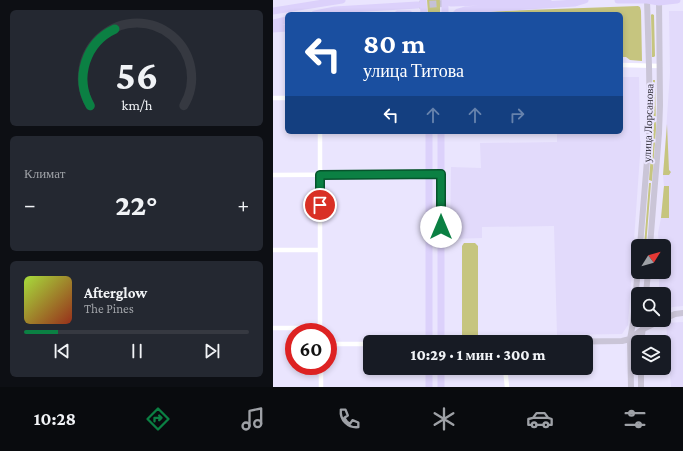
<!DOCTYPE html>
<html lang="ru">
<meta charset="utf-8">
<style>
body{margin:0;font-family:"Crimson Pro",serif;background:#242831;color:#f1f3f6;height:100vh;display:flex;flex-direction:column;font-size:15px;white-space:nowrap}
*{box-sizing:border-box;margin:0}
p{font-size:13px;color:#9ea1a6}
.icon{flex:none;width:22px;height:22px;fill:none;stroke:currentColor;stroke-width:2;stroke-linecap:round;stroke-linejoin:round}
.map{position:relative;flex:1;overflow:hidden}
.side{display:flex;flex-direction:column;gap:10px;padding:10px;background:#0d0f14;width:273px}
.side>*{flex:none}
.guide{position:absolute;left:12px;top:12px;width:338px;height:122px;border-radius:6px;box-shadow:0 2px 6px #0003;background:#1a4fa0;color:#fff;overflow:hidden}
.needle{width:26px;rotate:53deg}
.fabs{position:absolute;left:358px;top:239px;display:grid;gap:8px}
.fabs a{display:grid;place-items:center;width:40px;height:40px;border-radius:6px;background:#171b24;box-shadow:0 2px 6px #0003;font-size:20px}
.speed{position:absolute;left:12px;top:323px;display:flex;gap:8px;font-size:20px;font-weight:700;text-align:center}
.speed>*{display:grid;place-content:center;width:52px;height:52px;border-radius:50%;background:#171b24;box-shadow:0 2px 6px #0003;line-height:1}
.speed .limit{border:6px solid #d22;background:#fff;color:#111}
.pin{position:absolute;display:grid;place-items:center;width:34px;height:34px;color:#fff;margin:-17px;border:2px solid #fff;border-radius:50%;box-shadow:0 1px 4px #0007}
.me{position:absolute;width:44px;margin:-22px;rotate:0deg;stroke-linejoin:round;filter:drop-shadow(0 0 3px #0008)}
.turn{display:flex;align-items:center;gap:14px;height:84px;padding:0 12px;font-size:18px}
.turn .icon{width:52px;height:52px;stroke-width:2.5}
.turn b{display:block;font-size:28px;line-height:34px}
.lanes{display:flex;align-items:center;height:38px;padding:0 12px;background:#0003;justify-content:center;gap:20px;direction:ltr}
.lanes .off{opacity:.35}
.big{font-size:30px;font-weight:800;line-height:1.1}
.side .tile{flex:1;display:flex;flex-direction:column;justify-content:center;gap:6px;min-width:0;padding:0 14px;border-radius:6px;background:#242831}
.side .dial{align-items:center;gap:0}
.dial svg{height:104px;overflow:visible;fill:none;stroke:#363941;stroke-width:7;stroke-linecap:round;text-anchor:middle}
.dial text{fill:#f1f3f6;stroke:none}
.song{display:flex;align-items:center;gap:12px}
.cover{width:48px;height:48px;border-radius:6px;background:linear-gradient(135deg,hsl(80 70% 55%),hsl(10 70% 35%))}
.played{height:4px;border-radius:2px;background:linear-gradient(90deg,#0b8043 15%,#363941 15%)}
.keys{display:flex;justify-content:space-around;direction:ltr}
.heat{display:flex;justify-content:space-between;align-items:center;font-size:22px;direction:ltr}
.trip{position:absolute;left:90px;top:335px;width:230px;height:40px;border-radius:6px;background:#171b24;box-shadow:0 2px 6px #0003;font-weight:800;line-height:40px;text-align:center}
.tabs{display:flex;height:64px;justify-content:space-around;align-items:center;background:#090b0e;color:#9ea1a6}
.tabs .icon{width:28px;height:28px}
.tabs .on{color:#0b8043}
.tabs b{font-size:18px;color:#f1f3f6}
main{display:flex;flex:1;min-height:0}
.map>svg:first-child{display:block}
.built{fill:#e2dafb}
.green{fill:#c6c57f}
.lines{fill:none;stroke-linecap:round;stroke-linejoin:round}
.primary-tunnel{stroke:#c5c1d7;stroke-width:7;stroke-dasharray:7 3.5;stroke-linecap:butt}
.street{stroke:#fff;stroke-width:4.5}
.secondary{stroke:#cac5d7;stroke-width:6}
.primary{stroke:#dcd1fb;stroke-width:7}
.route-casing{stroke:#07532c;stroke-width:10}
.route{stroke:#0b8043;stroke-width:7}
.labels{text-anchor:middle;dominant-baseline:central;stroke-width:4;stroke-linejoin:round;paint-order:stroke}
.street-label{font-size:11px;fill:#312f39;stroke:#eae5fe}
</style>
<main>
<section class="side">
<div class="tile dial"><svg viewBox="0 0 100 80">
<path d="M14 69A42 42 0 1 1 86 69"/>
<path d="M14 69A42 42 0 0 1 33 10" stroke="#0b8043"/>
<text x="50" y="56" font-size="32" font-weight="700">56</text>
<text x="50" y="72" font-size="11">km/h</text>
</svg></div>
<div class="tile"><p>Климат</p>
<div class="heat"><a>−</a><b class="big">22°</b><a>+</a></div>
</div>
<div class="tile">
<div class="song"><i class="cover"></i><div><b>Afterglow</b><p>The Pines</p></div></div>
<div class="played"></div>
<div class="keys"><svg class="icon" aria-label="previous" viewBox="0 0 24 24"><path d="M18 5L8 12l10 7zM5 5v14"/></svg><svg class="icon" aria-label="pause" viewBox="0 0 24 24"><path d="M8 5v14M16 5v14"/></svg><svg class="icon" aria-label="next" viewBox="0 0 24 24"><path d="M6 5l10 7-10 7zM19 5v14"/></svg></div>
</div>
</section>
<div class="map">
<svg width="410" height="387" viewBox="0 0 410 387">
<rect width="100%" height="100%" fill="#eae5fe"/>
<!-- built -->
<path class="built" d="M396,11h14v295l-10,1 -9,3v-16h-5v-22h5v-26h-5l-1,-13 3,-15 3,-32 -1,-11 7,-102z
M348,77h18l1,64h1l-13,184 -6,9 -65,1 -3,-109 -72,1v11l-32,1 1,-72 30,1 -1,-25 77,-1v-10h64z
M410,322v65h-12l-5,-64z"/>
<!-- green -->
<path class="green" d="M154,0h13v14h-12z
M365,6l2,1 1,4 1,50 -12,-1 -4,-3h-5v-43h-165l15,-2z
M379,14l2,1 1,41 -1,1h-2l-1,-42z
M380,80h2l1,49 -4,52 -3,-1 4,-51z
M394,124l2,46 2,2 -2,3h-6z
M376,183h2l-5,63h-2z
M391,186h5v32h-8z
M191,243h11l3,3v89l-3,2 -12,-1 -1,-1v-89z"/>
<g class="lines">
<!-- primary-tunnel -->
<path class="primary-tunnel" d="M146,5l31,-2"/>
<!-- street -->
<path class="street" d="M348,65l39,1
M0,98h14
M47,132v200
M0,175l168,-1
M0,250h47
M0,328h47
M55,344h42
M48,366v21
M232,368l2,19"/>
<!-- secondary -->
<path class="secondary" d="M367,246l10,-122 -1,-58 -2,-66
M377,246l9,-113 1,-28 -1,-105
M373,294l2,-22
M391,319l11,-5 8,-1
M273,342l76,-1 8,-2 13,-10 19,-9
M368,342l3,-22
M368,368v19
M358,387l-1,-48 3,-16 5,-55"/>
<!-- primary -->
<path class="primary" d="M150,0l1,14
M172,0v14
M345,0h29l12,2 18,-2
M178,3l97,-3
M0,11l69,-11
M42,14l20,-4 82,-5
M125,14h11
M183,14l2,-2 7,-2 110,-7 10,-3
M0,23l14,-3
M0,29l14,-1
M156,132v210
M168,342v-210
M168,368v19
M156,387v-19"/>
</g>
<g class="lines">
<!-- route casing -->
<g class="route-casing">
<path id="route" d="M47,205v-30l121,-1v53"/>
</g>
<!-- route -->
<use href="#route" class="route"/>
</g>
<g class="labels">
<!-- street labels -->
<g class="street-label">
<text transform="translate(375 123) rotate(-88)">улица Лорсанова</text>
</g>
</g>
</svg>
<div class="fabs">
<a><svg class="needle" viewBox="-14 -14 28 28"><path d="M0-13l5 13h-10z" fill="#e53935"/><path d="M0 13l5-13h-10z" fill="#9ea1a6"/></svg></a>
<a><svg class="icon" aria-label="search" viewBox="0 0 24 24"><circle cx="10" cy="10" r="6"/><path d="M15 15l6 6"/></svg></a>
<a><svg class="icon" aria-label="layers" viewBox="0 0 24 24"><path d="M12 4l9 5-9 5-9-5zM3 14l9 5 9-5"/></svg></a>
</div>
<div class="speed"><div class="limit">60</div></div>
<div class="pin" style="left:47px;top:205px;background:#d93025"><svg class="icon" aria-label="arrive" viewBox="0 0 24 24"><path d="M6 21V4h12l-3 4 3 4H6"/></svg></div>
<svg class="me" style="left:168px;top:227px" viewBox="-20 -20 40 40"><circle r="19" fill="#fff"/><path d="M0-13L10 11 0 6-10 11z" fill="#0b8043"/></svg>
<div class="trip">10:29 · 1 мин · 300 m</div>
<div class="guide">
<div class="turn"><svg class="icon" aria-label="left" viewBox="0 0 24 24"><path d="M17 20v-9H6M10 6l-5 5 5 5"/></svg><div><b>80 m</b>улица Титова</div></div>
<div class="lanes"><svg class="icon" aria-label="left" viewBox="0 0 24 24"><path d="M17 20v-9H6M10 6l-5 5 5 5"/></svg><svg class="icon off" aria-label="ahead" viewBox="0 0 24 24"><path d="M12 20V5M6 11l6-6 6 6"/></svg><svg class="icon off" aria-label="ahead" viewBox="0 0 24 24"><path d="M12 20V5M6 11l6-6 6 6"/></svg><svg class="icon off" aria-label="right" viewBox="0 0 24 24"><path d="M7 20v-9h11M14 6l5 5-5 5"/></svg></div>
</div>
</div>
</main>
<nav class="tabs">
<b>10:28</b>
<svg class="icon on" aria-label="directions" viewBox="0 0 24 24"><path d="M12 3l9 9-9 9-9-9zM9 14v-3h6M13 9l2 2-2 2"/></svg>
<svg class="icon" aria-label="music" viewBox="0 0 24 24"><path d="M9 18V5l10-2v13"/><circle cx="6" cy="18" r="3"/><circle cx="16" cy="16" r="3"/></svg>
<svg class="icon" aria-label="phone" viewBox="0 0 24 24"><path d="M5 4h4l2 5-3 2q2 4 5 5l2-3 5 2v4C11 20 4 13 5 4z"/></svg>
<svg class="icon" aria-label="climate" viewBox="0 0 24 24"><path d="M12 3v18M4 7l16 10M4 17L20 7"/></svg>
<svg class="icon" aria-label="car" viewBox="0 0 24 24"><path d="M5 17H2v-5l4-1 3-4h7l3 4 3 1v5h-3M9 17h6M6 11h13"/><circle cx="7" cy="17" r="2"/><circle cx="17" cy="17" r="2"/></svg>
<svg class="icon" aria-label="filters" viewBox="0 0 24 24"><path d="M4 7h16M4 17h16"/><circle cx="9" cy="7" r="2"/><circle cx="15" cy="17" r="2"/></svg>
</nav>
